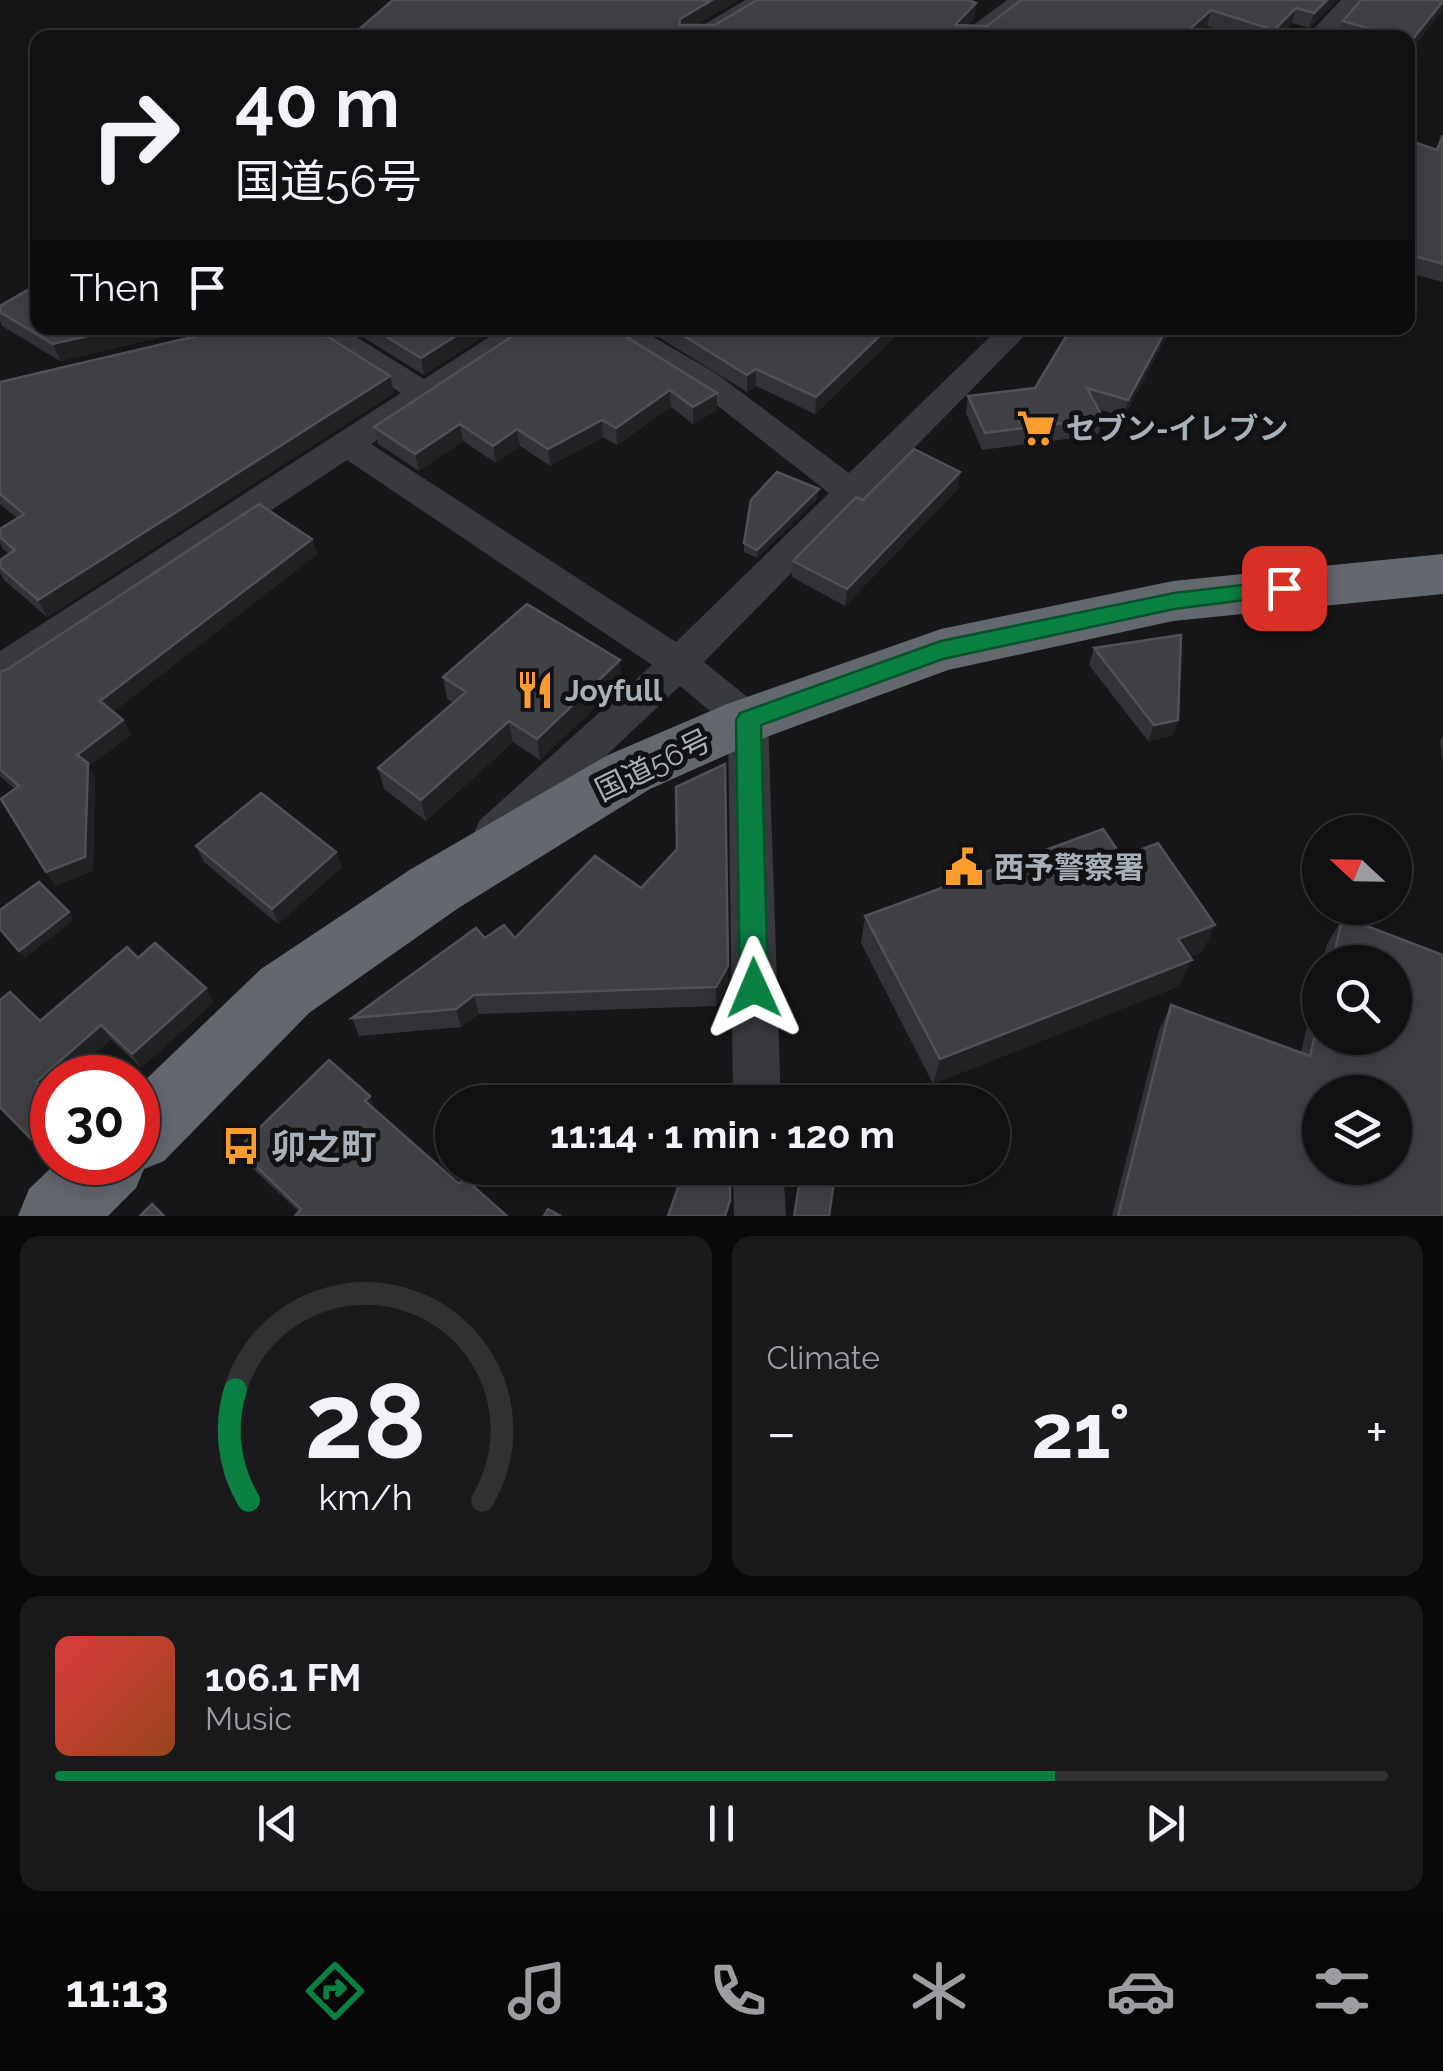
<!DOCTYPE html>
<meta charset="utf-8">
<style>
body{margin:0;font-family:Raleway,"Noto Sans JP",sans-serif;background:#1a1a1c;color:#f1f3f6;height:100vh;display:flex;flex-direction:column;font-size:38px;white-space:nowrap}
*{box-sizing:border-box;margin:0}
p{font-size:32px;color:#9c9da0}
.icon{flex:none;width:55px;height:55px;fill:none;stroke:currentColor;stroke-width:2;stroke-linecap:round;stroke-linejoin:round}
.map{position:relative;height:1216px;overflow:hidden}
.panel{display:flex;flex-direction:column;gap:20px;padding:20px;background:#09090a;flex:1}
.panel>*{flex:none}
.hud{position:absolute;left:30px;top:30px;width:1385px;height:305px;border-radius:20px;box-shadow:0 5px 25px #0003,0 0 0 2px #303133;background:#111113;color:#f1f3f6;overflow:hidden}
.needle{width:65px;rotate:292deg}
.controls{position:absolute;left:1302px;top:815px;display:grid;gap:20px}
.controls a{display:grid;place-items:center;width:110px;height:110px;border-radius:50%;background:#111113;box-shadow:0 5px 25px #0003,0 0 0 2px #303133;font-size:50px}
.speed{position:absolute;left:30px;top:1055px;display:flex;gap:20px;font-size:50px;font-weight:700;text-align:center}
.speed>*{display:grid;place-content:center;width:130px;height:130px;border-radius:50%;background:#111113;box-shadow:0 5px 25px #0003,0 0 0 2px #303133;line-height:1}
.speed .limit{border:15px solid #d22;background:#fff;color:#111}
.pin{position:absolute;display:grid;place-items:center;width:85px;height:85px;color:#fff;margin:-42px;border-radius:20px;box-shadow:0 5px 15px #0006}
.me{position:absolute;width:110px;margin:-55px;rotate:359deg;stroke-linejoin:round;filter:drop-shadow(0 0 8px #0008)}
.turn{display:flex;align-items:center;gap:35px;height:210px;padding:0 40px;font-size:45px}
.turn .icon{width:130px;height:130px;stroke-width:2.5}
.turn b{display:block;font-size:70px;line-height:85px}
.then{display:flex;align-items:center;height:95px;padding:0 40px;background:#0003;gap:20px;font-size:38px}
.big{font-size:75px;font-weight:700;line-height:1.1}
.panel .widget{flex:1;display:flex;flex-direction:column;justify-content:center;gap:15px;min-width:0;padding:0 35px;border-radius:20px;background:#1a1a1c}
.panel .dial{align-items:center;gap:0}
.dial svg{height:260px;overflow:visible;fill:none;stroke:#303133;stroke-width:7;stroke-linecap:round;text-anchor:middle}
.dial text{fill:#f1f3f6;stroke:none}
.song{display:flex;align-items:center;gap:30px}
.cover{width:120px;height:120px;border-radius:15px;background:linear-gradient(135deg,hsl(0 70% 55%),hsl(20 70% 35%))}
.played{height:10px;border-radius:5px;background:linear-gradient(90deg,#0b8043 75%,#303133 75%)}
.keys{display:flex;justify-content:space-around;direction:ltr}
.heat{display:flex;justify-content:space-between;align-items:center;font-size:55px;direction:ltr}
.panel .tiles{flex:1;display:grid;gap:20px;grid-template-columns:1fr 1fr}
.widget:last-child{grid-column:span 2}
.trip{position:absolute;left:435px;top:1085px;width:575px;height:100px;border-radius:50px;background:#111113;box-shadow:0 5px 25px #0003,0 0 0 2px #303133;font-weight:700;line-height:100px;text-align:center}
.tab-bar{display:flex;height:160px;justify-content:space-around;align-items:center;background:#070708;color:#9c9da0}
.tab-bar .icon{width:70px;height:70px}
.tab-bar .current{color:#0b8043}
.tab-bar b{font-size:45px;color:#f1f3f6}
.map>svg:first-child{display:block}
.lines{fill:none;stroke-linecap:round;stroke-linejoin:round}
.street{fill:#383a3e;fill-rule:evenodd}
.highway{fill:#63686f;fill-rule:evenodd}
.wall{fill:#333337;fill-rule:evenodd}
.shaded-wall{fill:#222225}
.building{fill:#3f4145;stroke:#505257;stroke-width:2.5;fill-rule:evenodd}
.route{fill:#0b8043;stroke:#07532c;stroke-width:2.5}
.labels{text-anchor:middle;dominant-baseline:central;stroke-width:10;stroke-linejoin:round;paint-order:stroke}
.poi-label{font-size:30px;font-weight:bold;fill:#a8b0ba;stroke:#121214;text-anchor:start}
.street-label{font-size:30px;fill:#a8b0ba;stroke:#121214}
.near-poi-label{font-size:35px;font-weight:bold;fill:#a8b0ba;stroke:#121214;text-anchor:start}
</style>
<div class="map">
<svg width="1443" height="1216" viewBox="0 0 1443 1216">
<rect width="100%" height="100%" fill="#171719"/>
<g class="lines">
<!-- street -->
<path class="street" d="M745,0h30l-62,38h-31z
M1007,0h28l-50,38h-29z
M1341,0h25l-35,38h-26z
M306,328h36l82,51 79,-51h36l-4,7 -164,109 305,198 153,-149 -134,-105 -90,-53 -4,-7h37l79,46 132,99 150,-145h33l-328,334 58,47 6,11 13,382h-48l-5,-376 -48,-40 -170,160 -15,5 -15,-5 -6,-13 6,-13 172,-155 -305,-205 -333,221 -14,4v-34l401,-258 -91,-58z
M733,1168h50l3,48h-52z"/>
<!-- highway -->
<path class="highway" d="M1443,554v40l-270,27 -225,49 -179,66 -119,53 -193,120 -148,104 -145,148 -20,8 -8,19 -28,28h-90l11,-27 28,-27h81v-75l123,-118 150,-100 197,-114 119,-51 214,-75 232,-48z"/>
</g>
<!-- wall -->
<path class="wall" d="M393,0h345l-42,25h19l261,-22 -2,16 -6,6 19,1 350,-26 -28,28 -17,-5 -15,15h-32l-38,-12 -13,12h-845z
M1443,0v9l-35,46v-17l-70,-2 5,-15z
M1443,135v147l-35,-9v-133l29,10z
M0,306l200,22 -140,33 -58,-35 -2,-5z
M348,328h149l-73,47z
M526,328l191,65v17l-24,14 -22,-17 -54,38 -14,-8 -53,29 -30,-20 -24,17 -33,-22 -44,30 -41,-27 -4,-17z
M644,328h260l-89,86 -59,-28 -9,6z
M1071,328h100l-47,89 -26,-8 5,9 -5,17 -116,15 -16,-37 2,-17 67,-8z
M390,376l4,17 -347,224 -43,-37 -4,-7v-13l9,-6 -6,-5 -3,-6v-14l17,-11 -17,-14v-122z
M960,472l-2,17 -113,117 -53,-29 1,-16 70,-61z
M818,498l-61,60 -13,-6v-9z
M312,539l5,15 -204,158 10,8 8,15 -42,31 6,12 -2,93 -38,15 -40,-97 -15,-13v-104z
M1094,648l84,72 -6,16 -24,5 -59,-76z
M443,677l179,4 -82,79 -27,-18 -87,79 -42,-32 -6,-21 76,-65 -7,-4z
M1443,736v29l-3,-24z
M196,846l140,6 6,15 -64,57 -74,-62z
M1122,857l93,68 -13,27 -12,5 -11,29 -246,98 -72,-141 4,-27z
M1343,917l100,38v261h-331l47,-186 12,-25 130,47 19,-80v66h75v-76h-73l5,-18zM1320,1092h75v76h-75z
M485,938h30l213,47 -12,21 -237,8 -18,13 -102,9 -7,-18z
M138,958l76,44 -73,66 -30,-29 -62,55 3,68 -52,-53v-109l40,21z
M370,1096l5,14 84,74 48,32 -208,-4 -53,-50 -8,-13z"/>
<!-- shaded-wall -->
<path class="shaded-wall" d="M712,0h26l-58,35 -1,3 1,-19z
M1327,0h10l-28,28 5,-15z
M1443,1v8l-35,46 4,-15z
M976,3l-2,16 -18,19 -1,-13z
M1296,8l-4,15 -15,15h-5l2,-8z
M1211,10l-4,16 -13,12h-14z
M122,328h78l-140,33 -7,-17z
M468,328h29l-73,47 -3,-17z
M888,328h16l-89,86 1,-17z
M1167,328h4l-47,89 4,-17z
M756,369v17l-9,6v-17z
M390,376l4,17 -347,224 -9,-17z
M670,390l1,17 -54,38 -1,-17z
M717,393v17l-24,14v-17z
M602,420l1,17 -53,29 -2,-17z
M460,424l3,17 -44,30 -4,-17z
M517,429l3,17 -24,17 -3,-17z
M960,472l-2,17 -113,117 2,-17z
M819,489l-1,9 -61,60v-8z
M312,539l5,15 -209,162 -8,-15z
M620,660l2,21 -82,79 -3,-21z
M123,720l8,15 -42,31 6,12 -2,93 -38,15 -9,-14 31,-117z
M1178,720l-6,16 -24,5 6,-16z
M509,721l4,21 -87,79 -5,-21z
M336,852l6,15 -64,57 -6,-15z
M69,912l5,8 -49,38 -6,-7z
M1215,925l-13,27 -36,14 12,-27z
M1192,960l-13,26 -246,98 7,-25z
M728,966v19l-12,21v-19z
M206,988l8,14 -73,66 -9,-14z
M474,995l5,19 -18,13 -5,-18z
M101,1025l10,14 -44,39h-15v12l-5,5 -11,-13z
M370,1096l5,13 -5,6 -5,-14z
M52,1139v23l-11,-13z"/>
<!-- building -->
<path class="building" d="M393,0h319l-32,19 -1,6h36l42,-25h212l7,3 -21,22 32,1 34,-26h306l-13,13 -18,-5 -22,22 -63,-20 -31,28h-831z
M1361,0h82v1l-31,39 -4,-1v-1h-6l-59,-17z
M302,30l38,8h-48z
M1443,135v129l-35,-10v-114l29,10z
M38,284v44h84l-69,16 -53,-32v-6z
M231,328h83l76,48 -352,224 -38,-33v-7l15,-10 -15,-13v-8l24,-15 -24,-20v-112z
M372,328h96l-47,30z
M525,328h87l105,65 -24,14 -23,-17 -54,38 -14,-8 -54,29 -31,-20 -24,17 -33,-22 -45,30 -41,-27z
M671,328h217l-72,69 -60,-28 -9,6z
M1071,328h96l-39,72 -41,-12 16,30 -118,15 -17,-37 67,-8z
M914,449l46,23 -113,117 -54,-28 63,-64 7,3z
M777,472l42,17 -62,61 -13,-7 7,-43z
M259,504l53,35 -212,162 23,19 -46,35 11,8 -3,94 -39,15 -45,-73 18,-13 -19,-17v-97l8,-3z
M527,604l93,56 -83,79 -28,-18 -88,79 -43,-32 88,-76 -23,-15z
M1181,635l-3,85 -24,5 -60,-77z
M725,764l3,202 -12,21 -242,8 -18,14 -104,9 124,-90 9,10 19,-13 11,13 80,-82 46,32 36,-39 -1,-62z
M261,793l75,59 -64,57 -76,-63z
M1103,829l19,28 36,-14 57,82 -37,14 14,21 -252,99 -75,-143z
M39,882l30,30 -50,39 -19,-22v-19z
M1343,917l100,38v261h-325l53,-211 139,51 10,-42v24h75v-76h-63zM1320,1092h75v76h-75z
M155,943l51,45 -74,66 -31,-29 -65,57 16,15v42l-11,10 -41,-42v-107l10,-8 30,29 87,-74 11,11z
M329,1060l41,36 -5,5 94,83 5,-6 43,38h-212l6,-7 -63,-60z
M685,1168h45v32l-5,16h-57z
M802,1168h34l-7,48h-35z
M152,1204l12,12h-24z
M548,1209l13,7h-17z"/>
<!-- route -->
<path class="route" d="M1284,580l8,2v12l-118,15 -231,50 -182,66 7,263 -4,9 -10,4 -10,-4 -4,-9 -4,-268 4,-7 201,-72 233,-48z"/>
<!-- icons -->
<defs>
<g id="supermarket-bare" transform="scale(3)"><path d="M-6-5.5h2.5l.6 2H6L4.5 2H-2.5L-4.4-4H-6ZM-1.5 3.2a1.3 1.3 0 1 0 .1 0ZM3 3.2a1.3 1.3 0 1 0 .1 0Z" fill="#fa9d2e" stroke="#121214" stroke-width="2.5" paint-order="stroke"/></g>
<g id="restaurant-bare" transform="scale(3)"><path d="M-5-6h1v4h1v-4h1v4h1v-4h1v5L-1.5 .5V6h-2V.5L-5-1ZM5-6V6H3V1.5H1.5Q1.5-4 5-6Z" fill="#fa9d2e" stroke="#121214" stroke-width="2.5" paint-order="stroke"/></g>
<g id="civic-bare" transform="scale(3)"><path d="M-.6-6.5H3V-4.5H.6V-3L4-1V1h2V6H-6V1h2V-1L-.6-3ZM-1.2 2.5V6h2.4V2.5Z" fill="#fa9d2e" stroke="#121214" stroke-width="2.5" paint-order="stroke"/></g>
<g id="bus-bare" transform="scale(3)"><path d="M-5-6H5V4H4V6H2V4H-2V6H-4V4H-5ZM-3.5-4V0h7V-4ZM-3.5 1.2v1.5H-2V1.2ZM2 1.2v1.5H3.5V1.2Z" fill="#fa9d2e" stroke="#121214" stroke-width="2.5" paint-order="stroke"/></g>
</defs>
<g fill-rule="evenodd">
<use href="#supermarket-bare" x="1036" y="428"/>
<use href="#restaurant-bare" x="535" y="690"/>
<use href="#civic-bare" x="964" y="867"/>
<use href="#bus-bare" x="241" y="1146"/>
</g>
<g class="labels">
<!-- poi labels -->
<g class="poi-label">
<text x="1066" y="428">セブン-イレブン</text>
<text x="565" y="690">Joyfull</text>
<text x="994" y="867">西予警察署</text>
</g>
<!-- street labels -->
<g class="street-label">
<text transform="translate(653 765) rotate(-26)">国道56号</text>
</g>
<!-- near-poi labels -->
<g class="near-poi-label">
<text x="271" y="1146">卯之町</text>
</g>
</g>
</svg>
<div class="controls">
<a><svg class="needle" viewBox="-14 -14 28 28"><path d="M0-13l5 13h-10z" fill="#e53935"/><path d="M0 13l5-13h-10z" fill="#9c9da0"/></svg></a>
<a><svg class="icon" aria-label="search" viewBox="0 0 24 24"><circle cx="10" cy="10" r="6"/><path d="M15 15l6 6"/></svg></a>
<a><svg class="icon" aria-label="layers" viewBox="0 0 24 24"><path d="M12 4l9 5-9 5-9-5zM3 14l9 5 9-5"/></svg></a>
</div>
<div class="speed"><div class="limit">30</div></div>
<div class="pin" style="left:1284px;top:588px;background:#d93025"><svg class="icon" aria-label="arrive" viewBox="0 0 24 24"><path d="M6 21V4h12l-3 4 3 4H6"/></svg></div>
<svg class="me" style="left:754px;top:988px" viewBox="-20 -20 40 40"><path d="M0-17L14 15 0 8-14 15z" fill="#0b8043" stroke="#fff" stroke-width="4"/></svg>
<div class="trip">11:14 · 1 min · 120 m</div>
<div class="hud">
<div class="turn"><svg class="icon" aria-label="right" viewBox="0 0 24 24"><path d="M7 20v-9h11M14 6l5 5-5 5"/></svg><div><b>40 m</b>国道56号</div></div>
<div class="then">Then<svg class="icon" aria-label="arrive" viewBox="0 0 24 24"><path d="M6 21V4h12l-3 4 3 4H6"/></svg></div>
</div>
</div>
<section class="panel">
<div class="tiles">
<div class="widget dial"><svg viewBox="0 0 100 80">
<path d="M14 69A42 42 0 1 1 86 69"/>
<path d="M14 69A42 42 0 0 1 10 35" stroke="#0b8043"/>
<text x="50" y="56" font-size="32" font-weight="700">28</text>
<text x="50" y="72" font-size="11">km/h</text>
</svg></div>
<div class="widget"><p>Climate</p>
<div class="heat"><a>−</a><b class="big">21°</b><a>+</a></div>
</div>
<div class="widget">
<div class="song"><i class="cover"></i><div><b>106.1 FM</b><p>Music</p></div></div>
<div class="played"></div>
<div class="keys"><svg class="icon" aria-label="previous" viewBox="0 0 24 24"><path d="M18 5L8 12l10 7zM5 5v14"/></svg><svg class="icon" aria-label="pause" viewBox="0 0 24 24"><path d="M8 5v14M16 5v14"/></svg><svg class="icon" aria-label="next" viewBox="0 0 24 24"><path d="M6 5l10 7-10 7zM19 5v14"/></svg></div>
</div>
</div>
</section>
<nav class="tab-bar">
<b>11:13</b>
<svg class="icon current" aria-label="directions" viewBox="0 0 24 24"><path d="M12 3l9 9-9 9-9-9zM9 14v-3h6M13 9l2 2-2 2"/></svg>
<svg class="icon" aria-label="music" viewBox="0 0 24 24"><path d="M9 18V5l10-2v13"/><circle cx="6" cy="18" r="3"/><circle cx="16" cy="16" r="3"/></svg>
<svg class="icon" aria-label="phone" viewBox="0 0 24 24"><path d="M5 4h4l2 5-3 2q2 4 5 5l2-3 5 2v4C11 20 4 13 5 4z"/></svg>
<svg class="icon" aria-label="climate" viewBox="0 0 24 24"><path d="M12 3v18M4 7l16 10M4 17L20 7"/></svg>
<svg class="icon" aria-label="car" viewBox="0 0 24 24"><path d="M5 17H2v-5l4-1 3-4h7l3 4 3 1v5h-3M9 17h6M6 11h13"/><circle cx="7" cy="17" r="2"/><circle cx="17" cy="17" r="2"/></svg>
<svg class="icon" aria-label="filters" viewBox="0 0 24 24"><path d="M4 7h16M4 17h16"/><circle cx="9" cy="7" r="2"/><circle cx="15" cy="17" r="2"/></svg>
</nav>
